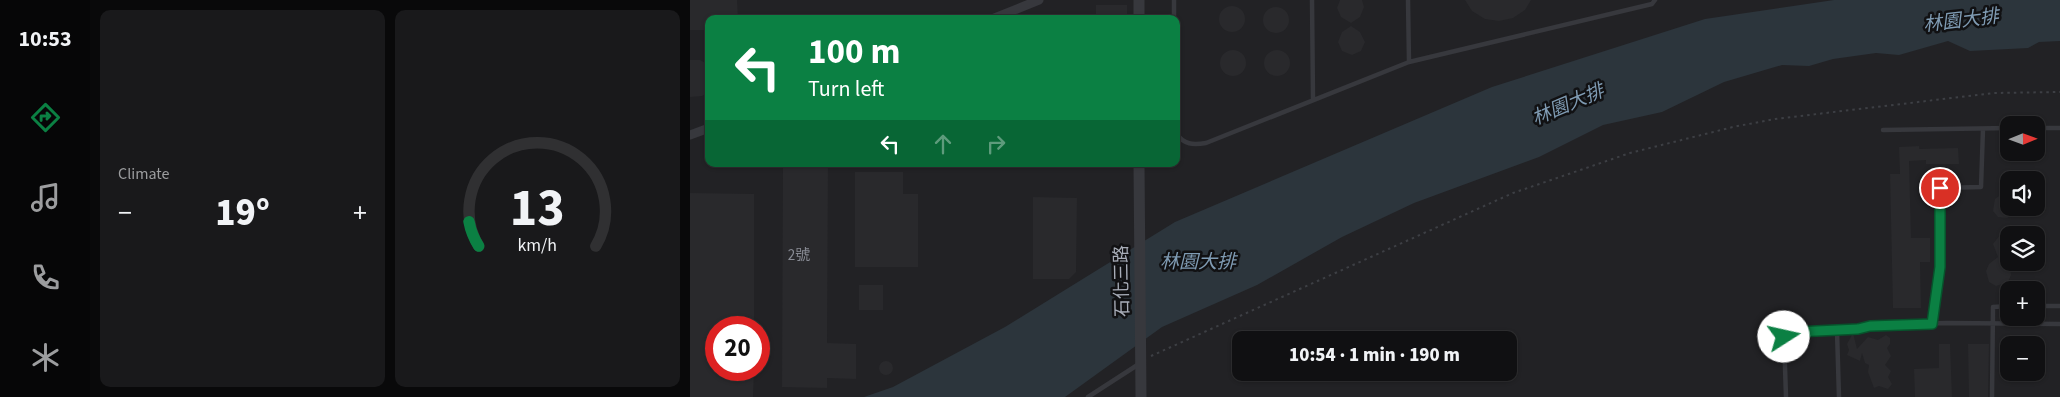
<!DOCTYPE html>
<meta charset="utf-8">
<style>
body{margin:0;font-family:"Source Sans 3","Noto Sans TC",sans-serif;background:#19191b;color:#f1f3f6;height:100vh;display:flex;flex-direction:column;font-size:19px;white-space:nowrap}
*{box-sizing:border-box;margin:0}
p{font-size:16px;color:#9c9d9f}
.icon{flex:none;width:28px;height:28px;fill:none;stroke:currentColor;stroke-width:2;stroke-linecap:round;stroke-linejoin:round}
.map{position:relative;flex:1;overflow:hidden}
.details{display:flex;flex-direction:column;gap:10px;padding:10px;background:#09090a;width:600px}
.details>*{flex:none}
.banner{position:absolute;left:15px;top:15px;width:475px;height:152px;border-radius:10px;box-shadow:0 1px 4px #0004,0 0 0 1px #303032;background:#0b8043;color:#fff;overflow:hidden}
.needle{width:32px;rotate:89deg}
.fabs{position:absolute;left:1310px;top:116px;display:grid;gap:10px}
.fabs a{display:grid;place-items:center;width:45px;height:45px;border-radius:10px;background:#101012;box-shadow:0 1px 4px #0004,0 0 0 1px #303032;font-size:25px}
.speed{position:absolute;left:15px;top:316px;display:flex;gap:10px;font-size:25px;font-weight:700;text-align:center}
.speed>*{display:grid;place-content:center;width:65px;height:65px;border-radius:50%;background:#101012;box-shadow:0 1px 4px #0004,0 0 0 1px #303032;line-height:1}
.speed .limit{border:8px solid #d22;background:#fff;color:#111}
.pin{position:absolute;display:grid;place-items:center;width:42px;height:42px;color:#fff;margin:-21px;border:2px solid #fff;border-radius:50%;box-shadow:0 1px 5px #0007}
.me{position:absolute;width:55px;margin:-28px;rotate:80deg;stroke-linejoin:round;filter:drop-shadow(0 0 4px #0008)}
.turn{display:flex;align-items:center;gap:18px;height:105px;padding:0 20px;font-size:22px}
.turn .icon{width:65px;height:65px;stroke-width:2.5}
.turn b{display:block;font-size:35px;line-height:42px}
.lanes{display:flex;align-items:center;height:48px;padding:0 20px;background:#0003;justify-content:center;gap:25px;direction:ltr}
.lanes .off{opacity:.35}
.big{font-size:38px;font-weight:800;line-height:1.1}
.details .widget{flex:1;display:flex;flex-direction:column;justify-content:center;gap:8px;min-width:0;padding:0 18px;border-radius:10px;background:#19191b}
.details .dial{align-items:center;gap:0}
.dial svg{height:130px;overflow:visible;fill:none;stroke:#303032;stroke-width:7;stroke-linecap:round;text-anchor:middle}
.dial text{fill:#f1f3f6;stroke:none}
.heat{display:flex;justify-content:space-between;align-items:center;font-size:28px;direction:ltr}
.details .tiles{flex:1;display:grid;gap:10px;grid-template-columns:repeat(2,1fr)}
.trip{position:absolute;left:542px;top:331px;width:285px;height:50px;border-radius:10px;background:#101012;box-shadow:0 1px 4px #0004,0 0 0 1px #303032;font-weight:800;line-height:50px;text-align:center}
main{display:flex;flex:1;min-height:0}
.menu{display:flex;flex-direction:column;width:90px;justify-content:space-around;align-items:center;background:#060607;color:#9c9d9f}
.menu .icon{width:35px;height:35px}
.menu .current{color:#0b8043}
.menu b{font-size:22px;color:#f1f3f6}
.map>svg:first-child{display:block}
.built{fill:#222225;fill-rule:evenodd}
.water{fill:#2c353c}
.building{fill:#29292c}
.lines{fill:none;stroke-linecap:round;stroke-linejoin:round}
.path{stroke:#3d3f44;stroke-width:2;stroke-dasharray:2.5 4;stroke-linecap:butt}
.service{stroke:#37383d;stroke-width:4.5}
.minor{stroke:#37383d;stroke-width:9}
.tertiary{stroke:#37383d;stroke-width:11}
.route-casing{stroke:#07532c;stroke-width:12}
.route{stroke:#0b8043;stroke-width:9}
.labels{text-anchor:middle;dominant-baseline:central;stroke-width:5;stroke-linejoin:round;paint-order:stroke}
.number-label{font-size:15px;fill:#888b94}
.street-label{font-size:18px;fill:#a8adb8;stroke:#111113}
.water-label{font-size:19px;font-style:italic;fill:#7f9bb3;stroke:#111113}
</style>
<main>
<nav class="menu">
<b>10:53</b>
<svg class="icon current" aria-label="directions" viewBox="0 0 24 24"><path d="M12 3l9 9-9 9-9-9zM9 14v-3h6M13 9l2 2-2 2"/></svg>
<svg class="icon" aria-label="music" viewBox="0 0 24 24"><path d="M9 18V5l10-2v13"/><circle cx="6" cy="18" r="3"/><circle cx="16" cy="16" r="3"/></svg>
<svg class="icon" aria-label="phone" viewBox="0 0 24 24"><path d="M5 4h4l2 5-3 2q2 4 5 5l2-3 5 2v4C11 20 4 13 5 4z"/></svg>
<svg class="icon" aria-label="climate" viewBox="0 0 24 24"><path d="M12 3v18M4 7l16 10M4 17L20 7"/></svg>
</nav>
<section class="details">
<div class="tiles">
<div class="widget"><p>Climate</p>
<div class="heat"><a>−</a><b class="big">19°</b><a>+</a></div>
</div>
<div class="widget dial"><svg viewBox="0 0 100 80">
<path d="M14 69A42 42 0 1 1 86 69"/>
<path d="M14 69A42 42 0 0 1 8 54" stroke="#0b8043"/>
<text x="50" y="56" font-size="32" font-weight="700">13</text>
<text x="50" y="72" font-size="11">km/h</text>
</svg></div>
</div>
</section>
<div class="map">
<svg width="1370" height="397" viewBox="0 0 1370 397">
<rect width="100%" height="100%" fill="#161618"/>
<!-- built -->
<path class="built" d="M0,0h1370v397h-1370zM19,19h467v145h-467zM1319,125h27v27h-27zM1319,180h27v28h-27zM1319,235h27v27h-27zM1319,290h27v28h-27zM26,328h43v42h-43zM551,340h268v32h-268zM1319,345h27v27h-27z"/>
<!-- water -->
<path class="water" d="M1144,0h226v41l-21,1 -11,6 -58,3 -22,-10 -49,14 -23,-2 -43,6 -24,7 -27,-1 -58,17 -62,30 -59,13 -64,32 -125,46 -72,34 -85,48 -95,42 -97,70h-201l29,-10 112,-60 170,-105 317,-135 213,-68z"/>
<!-- building -->
<path class="building" d="M0,0h47l1,19h-29v11h-19z
M650,0h22l2,7 -4,10 -9,6 -10,-6 -4,-9z
M775,0h66l-6,10 -12,8 -14,3 -14,-2 -13,-8z
M406,5h31v14h-31z
M529 19a13 13 0 1 1 26 0a13 13 0 1 1-26 0Z
M573 20a13 13 0 1 1 26 0a13 13 0 1 1-26 0Z
M661,26l9,6 5,10 -4,9 -9,4 -10,-4 -4,-9 4,-10z
M530 63a13 13 0 1 1 26 0a13 13 0 1 1-26 0Z
M574 63a13 13 0 1 1 26 0a13 13 0 1 1-26 0Z
M0,60h10l9,5v27l-7,4 -12,1z
M1229,146v3l39,-1 1,16h-33v-4l-17,1 2,77h19v24h-10l1,46h-28l-3,-134h10l-1,-27z
M93,164h45l-1,179 29,1v35l-29,-1v10l-45,-1z
M165,172h48v22h15v73h-63z
M0,193l64,1v134h-38v42h38l-1,27h-63z
M1312,194h7v14h9l-4,6 -7,4 -9,-1 -5,-6 2,-12z
M343,197l44,1 -1,74 -7,7h-36z
M1310,235h9v21l-6,1 7,10 1,8 -3,7 -12,4 -7,-4 -3,-11 3,-7 9,-7 -5,-13z
M169,285h24v25h-24z
M1163,333l4,16 11,-12 10,3 8,-5 4,3v6l-3,4 4,8 -6,9 6,6 -3,6 4,7 -4,5 -9,-3 -5,2 -6,-16 1,-7 -4,-2 -3,-10 -2,8 -13,-6 2,-5 -2,-6z
M1249,344h11l2,53h-37l-1,-28 25,-1z
M1278,344h21l-1,53h-19z
M189 368a7 7 0 1 1 14 0a7 7 0 1 1-14 0Z"/>
<g class="lines">
<!-- path -->
<path class="path" d="M461,356l362,-163 117,-40 103,-26 42,-8 219,-26 66,-1"/>
<!-- service -->
<path class="service" d="M484,0v19
M622,0l1,99
M718,0l1,62
M1346,128h24
M1193,130l126,-2
M486,133c8,12 17,12 30,10l203,-81 243,-58 3,-4
M1346,306h24
M1242,324l8,-57v-79l41,-1 2,-58
M1147,331l2,66
M398,397l51,-33
M1096,397l-2,-60 4,-3 70,-5 12,-4 77,-2 113,1
M1302,397l1,-90 16,-1"/>
<!-- minor -->
<path class="minor" d="M302,19l47,-19
M0,135l19,-7"/>
<!-- tertiary -->
<path class="tertiary" d="M449,0v19
M449,164l2,233"/>
</g>
<g class="lines">
<!-- route casing -->
<g class="route-casing">
<path id="route" d="M1094,337l12,-5 62,-3 12,-3 62,-2 8,-57v-79"/>
</g>
<!-- route -->
<use href="#route" class="route"/>
</g>
<g class="labels">
<!-- number labels -->
<g class="number-label">
<text x="109" y="255">2號</text>
</g>
<!-- street labels -->
<g class="street-label">
<text transform="translate(432 281) rotate(-91)">石化三路</text>
</g>
<!-- water labels -->
<g class="water-label">
<text transform="translate(1271 21) rotate(-7)">林園大排</text>
<text transform="translate(878 105) rotate(-23)">林園大排</text>
<text x="508" y="262">林園大排</text>
</g>
</g>
</svg>
<div class="fabs">
<a><svg class="needle" viewBox="-14 -14 28 28"><path d="M0-13l5 13h-10z" fill="#e53935"/><path d="M0 13l5-13h-10z" fill="#9c9d9f"/></svg></a>
<a><svg class="icon" aria-label="sound" viewBox="0 0 24 24"><path d="M4 9h4l5-4v14l-5-4H4zM17 9q2 3 0 6"/></svg></a>
<a><svg class="icon" aria-label="layers" viewBox="0 0 24 24"><path d="M12 4l9 5-9 5-9-5zM3 14l9 5 9-5"/></svg></a>
<a>+</a>
<a>−</a>
</div>
<div class="speed"><div class="limit">20</div></div>
<div class="pin" style="left:1250px;top:188px;background:#d93025"><svg class="icon" aria-label="arrive" viewBox="0 0 24 24"><path d="M6 21V4h12l-3 4 3 4H6"/></svg></div>
<svg class="me" style="left:1094px;top:337px" viewBox="-20 -20 40 40"><circle r="19" fill="#fff"/><path d="M0-13L10 11 0 6-10 11z" fill="#0b8043"/></svg>
<div class="trip">10:54 · 1 min · 190 m</div>
<div class="banner">
<div class="turn"><svg class="icon" aria-label="left" viewBox="0 0 24 24"><path d="M17 20v-9H6M10 6l-5 5 5 5"/></svg><div><b>100 m</b>Turn left</div></div>
<div class="lanes"><svg class="icon" aria-label="left" viewBox="0 0 24 24"><path d="M17 20v-9H6M10 6l-5 5 5 5"/></svg><svg class="icon off" aria-label="ahead" viewBox="0 0 24 24"><path d="M12 20V5M6 11l6-6 6 6"/></svg><svg class="icon off" aria-label="right" viewBox="0 0 24 24"><path d="M7 20v-9h11M14 6l5 5-5 5"/></svg></div>
</div>
</div>
</main>
